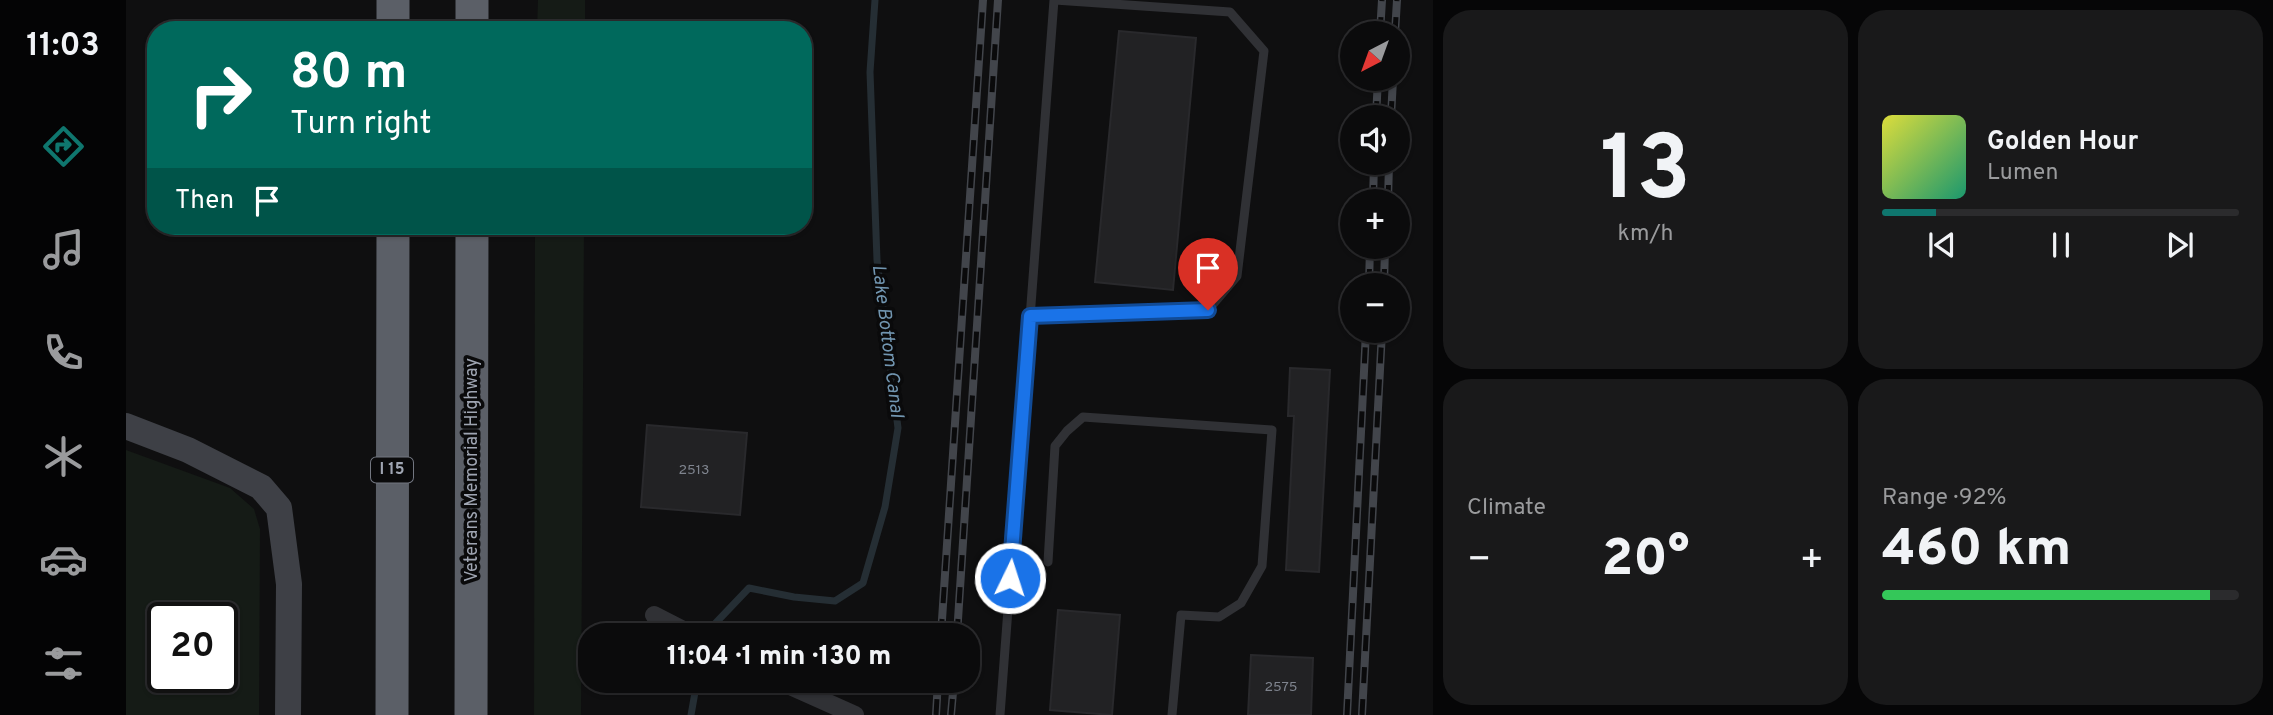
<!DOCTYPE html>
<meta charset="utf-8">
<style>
body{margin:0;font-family:Overpass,sans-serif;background:#19191a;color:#f1f3f6;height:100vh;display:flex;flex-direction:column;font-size:26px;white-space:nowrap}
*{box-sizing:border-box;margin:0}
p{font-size:23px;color:#9a9b9d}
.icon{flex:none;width:38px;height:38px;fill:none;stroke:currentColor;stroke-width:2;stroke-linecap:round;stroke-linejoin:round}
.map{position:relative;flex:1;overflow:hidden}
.panel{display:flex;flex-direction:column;gap:10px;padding:10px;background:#060607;width:840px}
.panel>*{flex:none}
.banner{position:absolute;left:21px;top:21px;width:665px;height:214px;border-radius:28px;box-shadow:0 2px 5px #0004,0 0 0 2px #2b2b2d;background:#00695c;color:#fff;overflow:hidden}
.needle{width:46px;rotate:221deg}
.controls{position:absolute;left:1214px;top:21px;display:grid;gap:14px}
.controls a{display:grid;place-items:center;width:70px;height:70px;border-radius:50%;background:#0b0b0c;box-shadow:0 2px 5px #0004,0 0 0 2px #2b2b2d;font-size:35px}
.speed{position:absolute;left:21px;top:602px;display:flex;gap:14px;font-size:35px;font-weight:700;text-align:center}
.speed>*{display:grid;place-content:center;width:91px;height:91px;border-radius:50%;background:#0b0b0c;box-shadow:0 2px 5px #0004,0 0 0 2px #2b2b2d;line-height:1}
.speed .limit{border:4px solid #111;border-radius:10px;background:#fff;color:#111}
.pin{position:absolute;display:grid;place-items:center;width:60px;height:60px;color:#fff;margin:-72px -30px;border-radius:50% 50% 50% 0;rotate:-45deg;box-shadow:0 0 7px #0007}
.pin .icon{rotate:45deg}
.me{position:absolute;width:77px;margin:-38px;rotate:4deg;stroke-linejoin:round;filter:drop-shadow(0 0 5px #0008)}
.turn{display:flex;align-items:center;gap:24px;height:147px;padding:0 28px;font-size:32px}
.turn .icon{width:91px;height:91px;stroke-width:2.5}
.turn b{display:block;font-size:49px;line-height:60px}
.then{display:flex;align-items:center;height:66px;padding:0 28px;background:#0003;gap:14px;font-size:26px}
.big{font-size:52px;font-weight:800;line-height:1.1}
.panel .widget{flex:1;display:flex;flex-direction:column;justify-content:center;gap:10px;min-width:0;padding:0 24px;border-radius:28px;background:#19191a}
.panel .dial{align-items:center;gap:0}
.dial b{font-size:91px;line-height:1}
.song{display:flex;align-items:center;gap:21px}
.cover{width:84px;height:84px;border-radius:10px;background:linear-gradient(135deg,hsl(60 70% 55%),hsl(160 70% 35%))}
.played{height:7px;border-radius:4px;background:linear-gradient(90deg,#0f766e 15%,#2b2b2d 15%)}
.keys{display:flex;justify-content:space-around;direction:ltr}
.heat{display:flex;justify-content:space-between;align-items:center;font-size:38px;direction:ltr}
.charge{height:10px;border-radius:5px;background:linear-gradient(90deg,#34c759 92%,#2b2b2d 0)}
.panel .tiles{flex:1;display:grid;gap:10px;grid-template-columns:repeat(2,1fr)}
.trip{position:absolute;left:452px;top:623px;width:402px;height:70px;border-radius:28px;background:#0b0b0c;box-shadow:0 2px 5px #0004,0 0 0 2px #2b2b2d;font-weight:800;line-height:70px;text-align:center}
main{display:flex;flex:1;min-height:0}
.tab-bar{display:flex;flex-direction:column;width:126px;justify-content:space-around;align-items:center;background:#040405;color:#9a9b9d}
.tab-bar .icon{width:49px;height:49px}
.tab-bar .active{color:#0f766e}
.tab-bar b{font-size:32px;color:#f1f3f6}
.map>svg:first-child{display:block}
.green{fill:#151b16;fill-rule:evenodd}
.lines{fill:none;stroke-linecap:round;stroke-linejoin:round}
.stream{stroke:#252e34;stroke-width:7}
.building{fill:#222224;stroke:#29292c;stroke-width:2}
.lane{stroke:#303135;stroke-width:9}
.street{stroke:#303135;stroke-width:18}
.secondary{stroke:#3e4046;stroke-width:26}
.highway{stroke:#5b5f67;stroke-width:33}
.rail-casing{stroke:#42454b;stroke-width:8}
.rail{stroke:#0a0a0b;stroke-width:5;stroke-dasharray:16;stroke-linecap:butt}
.route-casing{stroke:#114b97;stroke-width:18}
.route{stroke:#1a73e8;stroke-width:12}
.labels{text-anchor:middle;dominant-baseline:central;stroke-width:7;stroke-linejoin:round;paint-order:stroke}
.number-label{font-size:14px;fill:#7f848e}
.shield{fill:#0a0a0b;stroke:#727680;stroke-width:2}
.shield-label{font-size:16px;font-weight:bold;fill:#9fa5b2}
.street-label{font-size:18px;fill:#9fa5b2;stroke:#0a0a0b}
.water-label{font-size:19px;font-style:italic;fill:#7296b1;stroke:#0a0a0b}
</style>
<main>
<nav class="tab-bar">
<b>11:03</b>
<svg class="icon active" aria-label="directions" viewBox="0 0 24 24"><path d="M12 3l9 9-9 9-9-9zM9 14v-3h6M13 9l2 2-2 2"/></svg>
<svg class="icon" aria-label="music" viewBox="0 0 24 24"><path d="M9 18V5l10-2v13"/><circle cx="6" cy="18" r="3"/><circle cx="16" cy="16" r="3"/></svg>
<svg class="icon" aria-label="phone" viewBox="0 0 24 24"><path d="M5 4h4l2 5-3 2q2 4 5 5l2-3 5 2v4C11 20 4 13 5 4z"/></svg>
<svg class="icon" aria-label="climate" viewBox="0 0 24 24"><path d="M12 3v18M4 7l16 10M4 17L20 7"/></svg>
<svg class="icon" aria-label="car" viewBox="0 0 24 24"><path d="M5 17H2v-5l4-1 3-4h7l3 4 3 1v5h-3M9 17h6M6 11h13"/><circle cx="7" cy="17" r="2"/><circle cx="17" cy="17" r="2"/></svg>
<svg class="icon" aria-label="filters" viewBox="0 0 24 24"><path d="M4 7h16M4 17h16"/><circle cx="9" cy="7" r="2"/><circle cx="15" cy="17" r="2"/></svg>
</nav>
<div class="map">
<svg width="1307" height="715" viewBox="0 0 1307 715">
<rect width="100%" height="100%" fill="#0f0f10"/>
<!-- green -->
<path class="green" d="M412,0h47v30h-48z
M409,226h49l-3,489h-47z
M0,450l104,38 24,21 6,20 -1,186h-133zM37,618h59v59h-59z"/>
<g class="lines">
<!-- stream -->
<path class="stream" d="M582,631l41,-43 45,9 41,4 28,-18 22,-76 13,-79 -21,-168 -7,-188 5,-72
M565,715l6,-34"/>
</g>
<!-- building -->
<path class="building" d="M993,31l77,7 -23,252 -78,-8z
M1164,368l40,2 -11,202 -33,-2 8,-154h-6z
M521,425l100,8 -7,82 -99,-8z
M932,610l62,5 -8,100 -62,-5z
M1125,655l62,3 -2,57h-63z"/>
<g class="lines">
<!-- lane -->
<path class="lane" d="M904,316l178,-6 29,-34 27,-225 -34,-39 -175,-12
M922,562l7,-116 12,-15 16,-14 189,13 -10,136 -21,37 -22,14 -38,-2 -9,100
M874,715l54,-715"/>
<!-- street -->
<path class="street" d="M528,615l39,20
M653,681l76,34"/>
<!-- secondary -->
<path class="secondary" d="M0,426l62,24 73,37 18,21 10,76 -1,131"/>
<!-- highway -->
<path class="highway" d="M267,30v-30
M346,30v-30
M266,715l1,-489
M345,715l1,-489"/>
<!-- rail casing -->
<g class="rail-casing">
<path id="rail" d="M1254,33l2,-33
M1269,33l2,-33
M1250,117l2,-38
M1265,117l2,-38
M1247,201l1,-38
M1262,201l1,-38
M1243,285l1,-38
M1258,285l1,-38
M815,635l42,-635
M831,635l41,-635
M810,715l2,-34
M825,715l3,-34
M1221,715l19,-384
M1236,715l20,-384"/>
</g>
<!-- rail -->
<use href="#rail" class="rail"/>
</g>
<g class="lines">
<!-- route casing -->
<g class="route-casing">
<path id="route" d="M884,578l20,-262 178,-6"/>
</g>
<!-- route -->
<use href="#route" class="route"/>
</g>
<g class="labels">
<!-- number labels -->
<g class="number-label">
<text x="568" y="470">2513</text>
<text x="1155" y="687">2575</text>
</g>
<!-- shield labels -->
<rect class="shield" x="245" y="457.5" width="42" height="25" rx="5"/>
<g class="shield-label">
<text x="266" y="470">I 15</text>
</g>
<!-- street labels -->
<g class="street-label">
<text transform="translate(346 470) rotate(-90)">Veterans Memorial Highway</text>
</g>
<!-- water labels -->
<g class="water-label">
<text transform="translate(761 341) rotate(83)">Lake Bottom Canal</text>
</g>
</g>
</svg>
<div class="controls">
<a><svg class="needle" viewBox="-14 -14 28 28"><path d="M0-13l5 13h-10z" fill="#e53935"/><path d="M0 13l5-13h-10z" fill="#9a9b9d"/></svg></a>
<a><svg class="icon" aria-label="sound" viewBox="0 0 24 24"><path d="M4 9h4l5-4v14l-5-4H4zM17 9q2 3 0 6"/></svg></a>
<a>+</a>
<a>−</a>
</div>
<div class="speed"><div class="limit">20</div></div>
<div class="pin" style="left:1082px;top:310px;background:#d93025"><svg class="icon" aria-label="arrive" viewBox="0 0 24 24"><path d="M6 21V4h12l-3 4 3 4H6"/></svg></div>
<svg class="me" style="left:884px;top:578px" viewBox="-20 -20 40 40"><circle r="17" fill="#1a73e8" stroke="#fff" stroke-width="3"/><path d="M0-11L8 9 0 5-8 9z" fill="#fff"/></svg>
<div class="trip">11:04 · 1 min · 130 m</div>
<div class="banner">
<div class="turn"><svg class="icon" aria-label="right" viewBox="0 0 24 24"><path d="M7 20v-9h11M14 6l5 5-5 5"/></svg><div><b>80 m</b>Turn right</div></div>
<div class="then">Then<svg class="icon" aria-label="arrive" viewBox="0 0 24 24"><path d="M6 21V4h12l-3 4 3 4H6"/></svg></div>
</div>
</div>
<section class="panel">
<div class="tiles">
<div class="widget dial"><b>13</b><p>km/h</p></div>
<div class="widget">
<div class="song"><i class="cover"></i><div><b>Golden Hour</b><p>Lumen</p></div></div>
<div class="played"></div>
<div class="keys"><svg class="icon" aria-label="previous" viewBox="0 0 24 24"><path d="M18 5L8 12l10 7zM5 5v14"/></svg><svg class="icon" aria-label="pause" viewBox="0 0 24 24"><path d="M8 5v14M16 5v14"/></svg><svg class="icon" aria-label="next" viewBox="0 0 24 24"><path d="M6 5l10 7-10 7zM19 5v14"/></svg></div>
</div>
<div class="widget"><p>Climate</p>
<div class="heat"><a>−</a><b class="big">20°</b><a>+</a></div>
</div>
<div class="widget"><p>Range · 92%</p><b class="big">460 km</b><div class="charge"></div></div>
</div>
</section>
</main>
